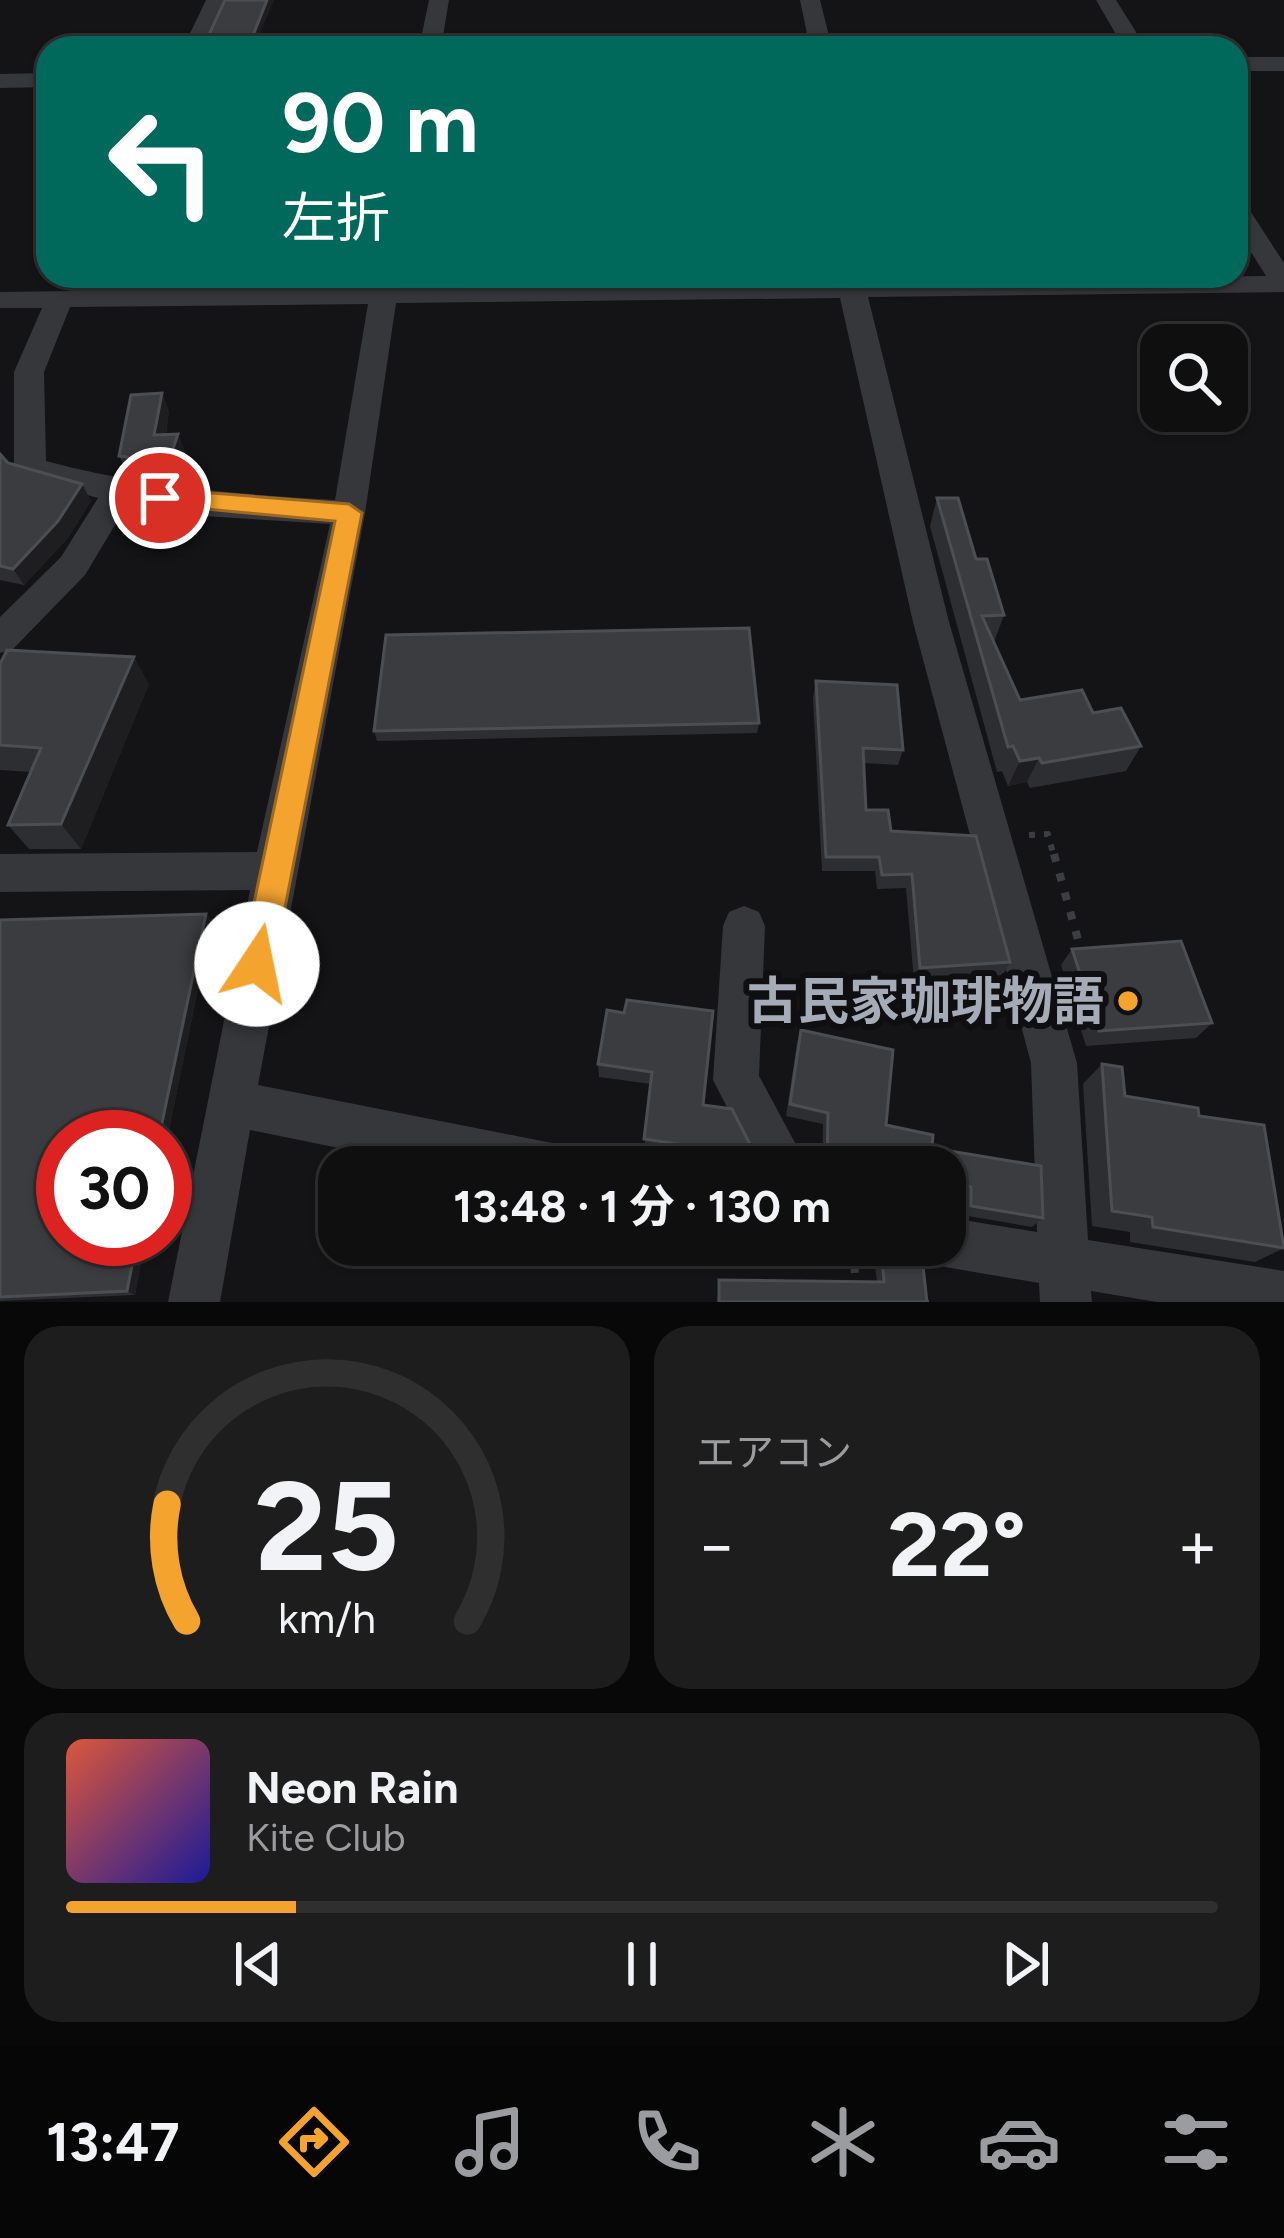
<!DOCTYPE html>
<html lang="ja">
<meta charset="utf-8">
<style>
body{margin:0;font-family:Figtree,"Noto Sans JP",sans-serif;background:#1d1d1e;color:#f1f3f6;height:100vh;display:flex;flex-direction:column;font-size:45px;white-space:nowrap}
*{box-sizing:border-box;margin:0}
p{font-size:39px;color:#9b9c9f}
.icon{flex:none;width:66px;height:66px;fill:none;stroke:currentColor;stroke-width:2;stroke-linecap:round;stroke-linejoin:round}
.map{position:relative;height:1302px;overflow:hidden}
.sheet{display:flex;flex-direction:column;gap:24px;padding:24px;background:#080809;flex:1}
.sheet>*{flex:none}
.banner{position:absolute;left:36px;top:36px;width:1212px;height:252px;border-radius:36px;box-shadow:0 3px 9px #0004,0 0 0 3px #2f2f30;background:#00695c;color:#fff;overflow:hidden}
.tools{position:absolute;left:1140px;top:324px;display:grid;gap:24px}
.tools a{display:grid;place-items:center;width:108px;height:108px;border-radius:24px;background:#0f0f10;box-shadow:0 3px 9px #0004,0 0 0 3px #2f2f30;font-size:60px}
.speed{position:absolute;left:36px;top:1110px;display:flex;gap:24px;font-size:60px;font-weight:700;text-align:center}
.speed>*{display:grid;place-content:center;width:156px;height:156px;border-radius:50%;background:#0f0f10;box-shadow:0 3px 9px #0004,0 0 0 3px #2f2f30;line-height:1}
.speed .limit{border:18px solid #d22;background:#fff;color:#111}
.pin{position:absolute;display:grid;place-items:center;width:102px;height:102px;color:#fff;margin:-51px;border:6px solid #fff;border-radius:50%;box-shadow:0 3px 12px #0007}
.me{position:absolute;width:132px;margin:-66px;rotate:11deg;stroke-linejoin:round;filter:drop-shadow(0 0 9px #0008)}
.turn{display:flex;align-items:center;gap:42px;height:252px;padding:0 48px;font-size:54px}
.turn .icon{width:156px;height:156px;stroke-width:2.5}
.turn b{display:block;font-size:84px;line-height:102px}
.big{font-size:90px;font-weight:700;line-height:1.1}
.sheet .tile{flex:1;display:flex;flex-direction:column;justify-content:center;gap:18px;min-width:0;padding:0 42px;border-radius:36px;background:#1d1d1e}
.sheet .dial{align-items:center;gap:0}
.dial svg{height:312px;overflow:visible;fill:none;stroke:#2f2f30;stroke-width:7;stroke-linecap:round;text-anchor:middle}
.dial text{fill:#f1f3f6;stroke:none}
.song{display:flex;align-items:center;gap:36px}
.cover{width:144px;height:144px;border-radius:18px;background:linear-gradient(135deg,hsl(10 70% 55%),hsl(240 70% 35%))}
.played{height:12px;border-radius:6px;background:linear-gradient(90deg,#f4a32f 20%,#2f2f30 20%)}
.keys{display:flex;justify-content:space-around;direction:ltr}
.heat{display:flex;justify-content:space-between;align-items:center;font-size:66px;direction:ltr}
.sheet .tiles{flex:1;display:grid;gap:24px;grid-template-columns:1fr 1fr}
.tile:last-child{grid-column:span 2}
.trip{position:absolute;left:318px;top:1146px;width:648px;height:120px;border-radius:36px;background:#0f0f10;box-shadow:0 3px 9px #0004,0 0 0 3px #2f2f30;font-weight:700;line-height:120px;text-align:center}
.tab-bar{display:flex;height:192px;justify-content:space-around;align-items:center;background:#060606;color:#9b9c9f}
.tab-bar .icon{width:84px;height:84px}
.tab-bar .on{color:#f4a32f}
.tab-bar b{font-size:54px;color:#f1f3f6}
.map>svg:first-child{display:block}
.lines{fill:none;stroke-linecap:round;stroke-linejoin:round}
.path-far1{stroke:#3b3e42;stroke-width:6;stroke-dasharray:6 9;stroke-linecap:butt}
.path{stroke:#3b3e42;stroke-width:8;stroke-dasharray:8 12;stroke-linecap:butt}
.minor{fill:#35373b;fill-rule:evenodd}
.wall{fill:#2d2e31}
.shaded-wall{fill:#1e1e20}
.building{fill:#3a3c3f;stroke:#4b4e52;stroke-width:3}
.route{fill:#f4a32f;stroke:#9f6a1f;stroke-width:3}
.poi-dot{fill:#f4a32f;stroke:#0f0f11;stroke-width:4.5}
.labels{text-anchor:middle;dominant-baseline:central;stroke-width:12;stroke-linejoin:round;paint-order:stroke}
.near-poi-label{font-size:51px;font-weight:bold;fill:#a6acb7;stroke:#0f0f11;text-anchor:end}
</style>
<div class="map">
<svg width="1284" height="1302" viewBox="0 0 1284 1302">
<rect width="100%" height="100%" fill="#141416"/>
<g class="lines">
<!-- path-far1 -->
<path class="path-far1" d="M1029,835l19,-1 6,23"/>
<!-- path -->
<path class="path" d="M1054,854l28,100
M852,1245l6,57"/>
<!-- minor -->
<path class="minor" d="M206,0h20l-21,48h-22z
M429,0h20l-8,48h-22z
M800,0h20l12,48h-22z
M1096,0h20l30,48h-22z
M1236,57h48v14h-48z
M48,73v14l-48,1v-14z
M1236,200l9,3 39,60v29l-416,5 81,325 128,441 11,177 196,31v31h-127l-66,-11 1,11h-52l-1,-19 -94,-16 -18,-7 -6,-15h24v-28l92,15 -6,-169 -118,-441 -73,-324 -444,5 -31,210 -107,572 294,58 17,7 7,17h-144l-182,-37 -30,172h-52l82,-412 -250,2v-38l257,-2 73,-328 -126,-8 -77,-11 -42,70 -72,74 -13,4v-36l61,-60 37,-59 -79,-22 -5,-8v-96l28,-64h-42v-16l371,-5 2,-11h26l-1,11 439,-6 -1,-5h26l2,5 402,-5 -30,-48zM368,304l-33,196c-99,-6 -193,-13 -289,-39l-2,-89 26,-65z
M744,906l15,6 6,14 -6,150 49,91h-50l-45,-87 10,-154 6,-14z"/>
</g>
<!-- wall -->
<path class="wall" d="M162,393l7,18 -3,23 20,19 -10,29 -48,-8 -9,-18z
M0,454l8,9 74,21 9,17 -23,37 -44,47 -24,-5z
M937,498l39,61 28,56 -10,27 26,58 73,13 48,33 -15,25 -96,17 -3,-6 -19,4 -6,-15 -5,1 -67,-246z
M0,664l149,20 -68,165h-52l-21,-24 23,-53 -31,-2z
M816,681l87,69 -5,15 -34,-2 2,47 25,21 119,131 -7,13 -89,6 -8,-93 -29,1 -2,-18h-53l-9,-173z
M759,723l-2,10 -380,8 -3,-10z
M206,914l6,8 -47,227v-12l-30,158 -135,6v-381z
M1072,949l140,74 -16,15 -110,8 -25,-81z
M607,1010l150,148 7,9h-42l1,-4 -79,-12 7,-67 -52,-7 -1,-13z
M801,1030l85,95 46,23 111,70 -11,9 -70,-12v-18l-17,-4v-26h-123l1,-43 -37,-8 11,-73z
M1102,1064l23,32 74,20 85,132 -29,14 -125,-20v-10l-38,-6 -9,-142z
M882,1257l47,45h-212l2,-22 158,2 -2,-17z"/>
<!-- shaded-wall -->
<path class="shaded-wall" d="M267,0h7l-20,48h-6z
M162,393l7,18 -6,42 -9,-18z
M178,434l8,19 -10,29 -8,-19z
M82,484l9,17 -23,37 -44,47 -11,-16z
M134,657l15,27 -68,165 -20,-25z
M1039,758l-12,24 -19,4 12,-25z
M206,914l6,8 -47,227v-12h-6z
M137,1239h9l-11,56 -8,-4z"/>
<!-- building -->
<path class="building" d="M225,0h42l-19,48h-45z
M162,393l-8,42 24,-1 -10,29 -49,-7 12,-61z
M0,454l8,9 74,21 -24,37 -45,48 -13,-3z
M937,498h21l18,61h11l17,56 -22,1 38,84 62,-10 11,23 28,-5 20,38 -99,17 -3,-5 -19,3 -7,-15 -5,1z
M749,628l10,95 -385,8 12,-96z
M7,650l127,7 -73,167 -53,1 33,-77 -41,-3v-81z
M816,681l81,4 6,65 -40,-2 3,62h22l3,21 85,5 34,126 -90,6 -8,-94 -30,1 -3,-18h-53z
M206,914l-47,223h-96v102h74l-10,52 -127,6v-377z
M1181,941l31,82 -113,8 -27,-82z
M627,1000l86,11 -10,94 29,4 25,49 7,3v6h-40l1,-16 -81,-12 8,-67 -54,-8 9,-54 17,3z
M801,1030l92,20 -7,75 47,10 -1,13 109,18 2,52 -72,-12v-19l-26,-6v-14h-118l1,-54 -38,-9z
M1102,1064l20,3 3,29 73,12 1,8 65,9 20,123 -131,-21 -1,-10 -40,-6z
M882,1257h40l5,45h2h-210v-22l165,2z"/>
<!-- route -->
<path class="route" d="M160,489l189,15 13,9 -88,451 -5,11 -12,4 -12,-4 -4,-11 94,-443 -183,-17v-12z"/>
<!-- markers -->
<circle class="poi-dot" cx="1128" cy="1001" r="12"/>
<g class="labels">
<!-- near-poi labels -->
<g class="near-poi-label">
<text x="1104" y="1001">古民家珈琲物語</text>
</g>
</g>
</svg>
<div class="tools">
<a><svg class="icon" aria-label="search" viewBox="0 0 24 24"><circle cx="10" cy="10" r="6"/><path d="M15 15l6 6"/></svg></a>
</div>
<div class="speed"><div class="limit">30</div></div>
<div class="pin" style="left:160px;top:498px;background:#d93025"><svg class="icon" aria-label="arrive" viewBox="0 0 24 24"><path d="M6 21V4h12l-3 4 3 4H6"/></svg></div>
<svg class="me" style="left:257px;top:964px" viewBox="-20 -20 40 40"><circle r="19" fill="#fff"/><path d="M0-13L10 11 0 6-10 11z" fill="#f4a32f"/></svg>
<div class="trip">13:48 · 1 分 · 130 m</div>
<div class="banner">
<div class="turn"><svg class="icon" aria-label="left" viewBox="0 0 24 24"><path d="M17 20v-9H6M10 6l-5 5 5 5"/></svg><div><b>90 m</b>左折</div></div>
</div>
</div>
<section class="sheet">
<div class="tiles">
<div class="tile dial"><svg viewBox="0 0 100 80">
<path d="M14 69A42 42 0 1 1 86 69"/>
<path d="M14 69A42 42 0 0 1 9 39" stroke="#f4a32f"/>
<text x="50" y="56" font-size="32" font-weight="700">25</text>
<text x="50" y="72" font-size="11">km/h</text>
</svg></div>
<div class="tile"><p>エアコン</p>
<div class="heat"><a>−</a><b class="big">22°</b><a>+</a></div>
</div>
<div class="tile">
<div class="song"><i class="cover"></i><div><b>Neon Rain</b><p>Kite Club</p></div></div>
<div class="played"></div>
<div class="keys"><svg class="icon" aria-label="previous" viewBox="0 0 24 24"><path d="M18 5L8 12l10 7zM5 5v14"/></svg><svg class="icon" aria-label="pause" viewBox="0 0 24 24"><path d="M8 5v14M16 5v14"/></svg><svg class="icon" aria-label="next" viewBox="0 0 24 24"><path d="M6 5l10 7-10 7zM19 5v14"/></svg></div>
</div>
</div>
</section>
<nav class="tab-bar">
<b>13:47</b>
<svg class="icon on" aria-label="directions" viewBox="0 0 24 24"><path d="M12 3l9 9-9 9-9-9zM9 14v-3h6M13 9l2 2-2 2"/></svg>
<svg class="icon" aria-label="music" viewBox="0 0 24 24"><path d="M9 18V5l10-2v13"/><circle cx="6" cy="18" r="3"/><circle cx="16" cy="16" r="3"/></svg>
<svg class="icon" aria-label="phone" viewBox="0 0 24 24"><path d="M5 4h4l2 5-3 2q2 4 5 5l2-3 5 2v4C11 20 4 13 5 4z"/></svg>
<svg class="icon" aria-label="climate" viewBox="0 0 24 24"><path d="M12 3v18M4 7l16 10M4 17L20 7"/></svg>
<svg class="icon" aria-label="car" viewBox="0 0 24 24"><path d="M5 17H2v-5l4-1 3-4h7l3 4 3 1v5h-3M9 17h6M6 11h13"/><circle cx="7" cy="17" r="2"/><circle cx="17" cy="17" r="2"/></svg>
<svg class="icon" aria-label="filters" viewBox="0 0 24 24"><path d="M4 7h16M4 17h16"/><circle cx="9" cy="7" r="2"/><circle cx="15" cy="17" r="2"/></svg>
</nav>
